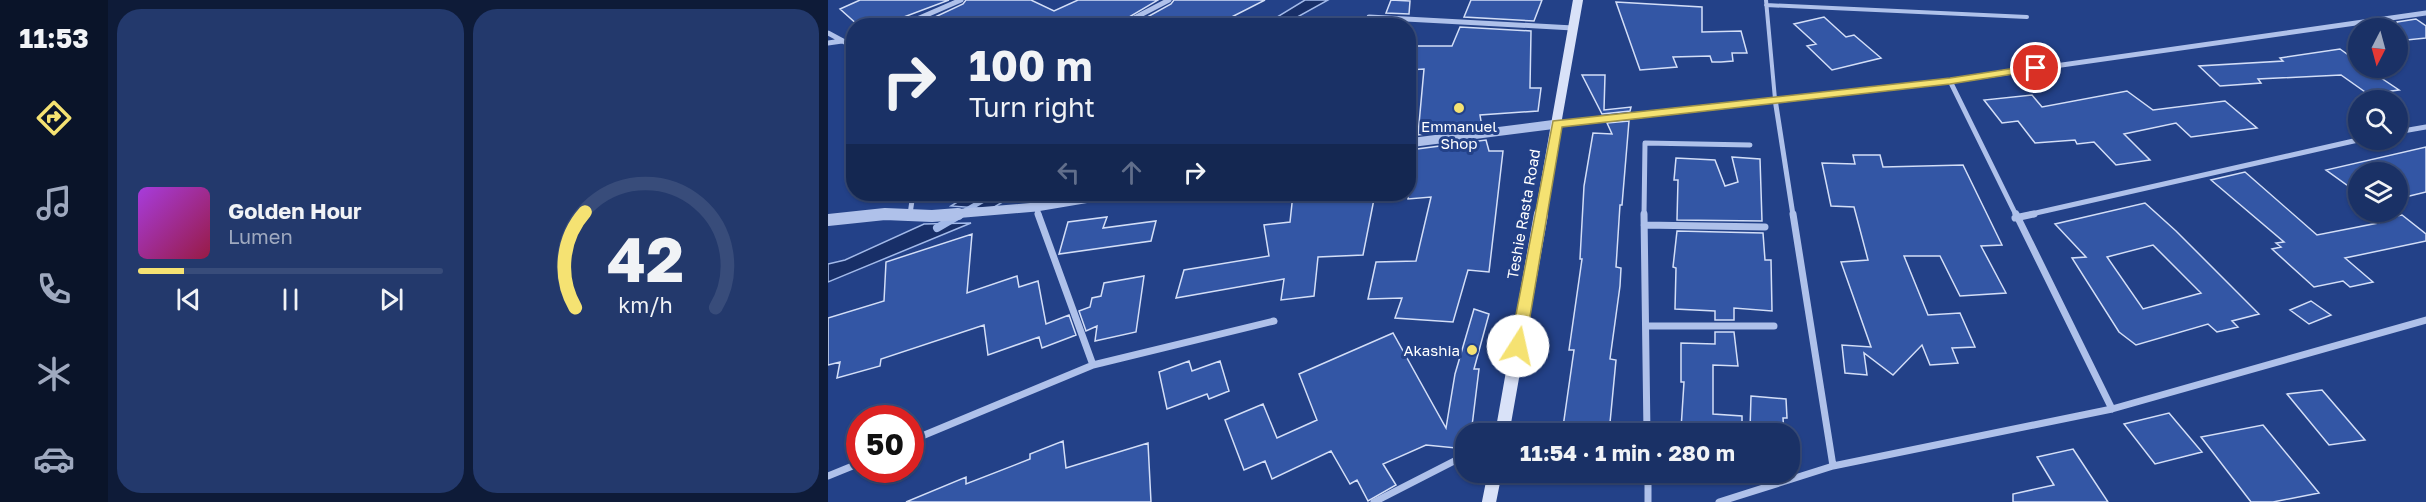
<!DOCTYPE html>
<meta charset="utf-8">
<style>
body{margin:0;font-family:"Golos Text",sans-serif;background:#23396c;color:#f1f3f6;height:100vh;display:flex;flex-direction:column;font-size:22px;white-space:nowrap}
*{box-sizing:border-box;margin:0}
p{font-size:20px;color:#9fa9bf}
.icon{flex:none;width:33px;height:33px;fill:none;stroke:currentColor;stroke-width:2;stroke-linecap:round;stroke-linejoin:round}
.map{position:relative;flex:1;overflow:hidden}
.details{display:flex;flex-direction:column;gap:9px;padding:9px;background:#0e1b38;width:720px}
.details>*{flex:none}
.hud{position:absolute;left:18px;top:18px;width:570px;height:183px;border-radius:24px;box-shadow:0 2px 4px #0004,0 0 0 2px #384c7a;background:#1a3166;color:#f1f3f6;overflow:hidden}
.needle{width:39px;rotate:186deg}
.controls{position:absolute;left:1520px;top:18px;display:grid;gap:12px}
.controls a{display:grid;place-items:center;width:60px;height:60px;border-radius:50%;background:#1a3166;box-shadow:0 2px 4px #0004,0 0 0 2px #384c7a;font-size:30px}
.speed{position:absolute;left:18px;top:405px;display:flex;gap:12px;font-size:30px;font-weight:700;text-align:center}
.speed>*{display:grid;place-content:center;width:78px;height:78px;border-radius:50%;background:#1a3166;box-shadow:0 2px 4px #0004,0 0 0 2px #384c7a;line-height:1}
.speed .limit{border:9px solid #d22;background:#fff;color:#111}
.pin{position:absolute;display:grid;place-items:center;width:51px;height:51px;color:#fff;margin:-26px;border:3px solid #fff;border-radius:50%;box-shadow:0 2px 6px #0007}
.me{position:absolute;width:66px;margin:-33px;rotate:10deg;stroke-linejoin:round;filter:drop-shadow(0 0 4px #0008)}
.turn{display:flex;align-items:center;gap:21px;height:126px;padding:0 24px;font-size:27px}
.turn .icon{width:78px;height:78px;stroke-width:2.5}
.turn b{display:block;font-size:42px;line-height:51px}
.lanes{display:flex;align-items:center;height:57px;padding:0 24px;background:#0003;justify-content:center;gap:30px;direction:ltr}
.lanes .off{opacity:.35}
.details .tile{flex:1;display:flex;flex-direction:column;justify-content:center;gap:9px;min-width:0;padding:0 21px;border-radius:24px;background:#23396c}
.details .dial{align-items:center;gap:0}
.dial svg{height:156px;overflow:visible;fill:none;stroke:#384c7a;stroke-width:7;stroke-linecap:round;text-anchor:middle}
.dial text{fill:#f1f3f6;stroke:none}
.song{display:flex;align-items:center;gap:18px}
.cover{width:72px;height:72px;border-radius:9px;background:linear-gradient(135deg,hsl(280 70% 55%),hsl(340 70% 35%))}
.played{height:6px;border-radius:3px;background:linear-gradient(90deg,#f5e272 15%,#384c7a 15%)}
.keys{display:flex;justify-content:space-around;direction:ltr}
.details .tiles{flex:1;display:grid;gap:9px;grid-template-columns:repeat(2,1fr)}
.trip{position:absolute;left:627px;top:423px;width:345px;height:60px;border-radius:24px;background:#1a3166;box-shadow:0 2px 4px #0004,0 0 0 2px #384c7a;font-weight:700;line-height:60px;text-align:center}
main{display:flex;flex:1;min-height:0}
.tabs{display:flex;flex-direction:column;width:108px;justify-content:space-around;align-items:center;background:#0a1429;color:#9fa9bf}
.tabs .icon{width:42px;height:42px}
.tabs .current{color:#f5e272}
.tabs b{font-size:27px;color:#f1f3f6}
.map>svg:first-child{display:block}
.water{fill:#182f68;stroke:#a3baea;stroke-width:1.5}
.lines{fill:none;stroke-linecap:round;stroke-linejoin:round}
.stream-far1{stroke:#a3baea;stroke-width:5}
.stream{stroke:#a3baea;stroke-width:8}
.building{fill:#3356a5;stroke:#d3def7;stroke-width:1.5;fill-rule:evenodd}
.service{stroke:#afc1ea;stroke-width:4}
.minor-far1{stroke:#afc1ea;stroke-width:5}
.minor{stroke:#afc1ea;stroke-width:7}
.tertiary-far1{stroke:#afc1ea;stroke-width:9}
.tertiary{stroke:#afc1ea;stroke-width:12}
.secondary-far1{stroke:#d9e2f8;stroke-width:10}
.secondary{stroke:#d9e2f8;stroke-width:14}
.route{fill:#f5e272;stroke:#9f934a;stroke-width:1.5}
.poi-dot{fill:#f5e272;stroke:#234188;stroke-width:2}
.labels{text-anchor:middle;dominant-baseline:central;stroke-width:6;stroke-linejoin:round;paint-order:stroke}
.poi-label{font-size:15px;fill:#fff;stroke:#234188}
.street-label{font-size:15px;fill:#fff;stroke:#234188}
</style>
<main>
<nav class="tabs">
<b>11:53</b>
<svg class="icon current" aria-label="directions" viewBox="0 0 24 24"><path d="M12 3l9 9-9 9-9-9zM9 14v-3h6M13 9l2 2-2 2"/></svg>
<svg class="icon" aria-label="music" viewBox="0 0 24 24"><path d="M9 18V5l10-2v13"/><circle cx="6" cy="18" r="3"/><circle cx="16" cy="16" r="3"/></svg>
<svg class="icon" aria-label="phone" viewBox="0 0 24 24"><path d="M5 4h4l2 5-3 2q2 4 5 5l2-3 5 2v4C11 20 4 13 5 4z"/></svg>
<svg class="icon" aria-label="climate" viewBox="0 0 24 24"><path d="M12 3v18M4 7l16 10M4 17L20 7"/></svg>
<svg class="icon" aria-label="car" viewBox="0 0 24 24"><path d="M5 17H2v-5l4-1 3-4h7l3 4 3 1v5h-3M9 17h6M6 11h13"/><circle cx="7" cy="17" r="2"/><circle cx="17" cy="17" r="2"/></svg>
</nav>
<section class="details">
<div class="tiles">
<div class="tile">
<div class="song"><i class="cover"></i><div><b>Golden Hour</b><p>Lumen</p></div></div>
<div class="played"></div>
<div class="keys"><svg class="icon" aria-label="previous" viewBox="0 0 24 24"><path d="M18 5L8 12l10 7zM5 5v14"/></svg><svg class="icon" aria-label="pause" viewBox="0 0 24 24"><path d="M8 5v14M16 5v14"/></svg><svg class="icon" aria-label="next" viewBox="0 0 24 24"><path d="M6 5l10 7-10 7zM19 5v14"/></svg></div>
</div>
<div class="tile dial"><svg viewBox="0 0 100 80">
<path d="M14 69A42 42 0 1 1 86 69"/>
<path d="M14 69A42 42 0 0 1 19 20" stroke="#f5e272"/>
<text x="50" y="56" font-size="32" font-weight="700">42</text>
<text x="50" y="72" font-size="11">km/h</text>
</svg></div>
</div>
</section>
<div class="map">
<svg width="1598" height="502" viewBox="0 0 1598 502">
<rect width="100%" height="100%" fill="#234188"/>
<!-- water -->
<path class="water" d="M477,0h23l-45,25h-19z
M142,194h46l-25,15 -40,-3z
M143,223l-143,59v-18l17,-4 79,-36z"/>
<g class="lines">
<!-- stream-far1 -->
<path class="stream-far1" d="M130,215l36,-21"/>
<!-- stream -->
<path class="stream" d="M109,228l24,-14"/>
</g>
<!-- building -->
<path class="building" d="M32,0h89l-69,26h-21l-19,-17z
M138,0h65l23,11 24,-11h80l-44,26 -16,-3 -4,3h-138l-21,-9 28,-13z
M346,0h91l-51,26h-83l40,-22z
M563,0l19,1 -1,13 -23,-1z
M643,0h71l-8,21 -70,-4z
M788,2l86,5v25l39,-1 6,22h-15l1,8 -12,1h-9l-2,-6 -37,1 4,10 -37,3z
M996,17l22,20 8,-2 27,23 -49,12 -25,-24 9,-2 -22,-20z
M1588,19l10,7v12l-29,3v-19z
M632,27l71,4 -1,57h11l-3,23 -58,4 2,12 -64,8 6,-66 -16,1v-24h44z
M1512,49l18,13v6h8l33,22 -31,4 -27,-19 -83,4 3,4 -41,3 -21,-20 84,-5 -3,-3z
M754,75h23l-1,35 27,-3 -1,4 -28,3z
M1299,91l26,19 72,-9 32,27 -66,9 -15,-14 -52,11 26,26 -34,5 -22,-23 -17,2 -2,-4 -40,3 -17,-22 -16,2 -18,-23 48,-5 10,12z
M801,121l-7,84h-2l-4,62 5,1 -1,18 -10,73 6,1 -7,73 -47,1 12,-84h-5l13,-91h-2l4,-73 9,-53 19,1 -5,-11z
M658,140l3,11h14l-14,121 -21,-2 -15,52 -58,-4 7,-20 -34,1 8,-37 40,-1 15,-64 -23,2v-33l8,-4 1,-13z
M1598,147v45l-29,7v-27h-39v21l-32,-23z
M1025,155h27l3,12 80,-2 39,80 -21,1 25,47 -46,3 -20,-40h-36l24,59 32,-2 15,34 -23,1 6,15 -28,2 -8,-20 -29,30 -29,-22 3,22 -22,-2 -3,-28 29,2 -30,-85 27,-2 -14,-53 -23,-1 -9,-43 33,1z
M904,157l28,2 2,62 -85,-1 1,-40h-4l2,-22 39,2 10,26 13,-4z
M1417,172l72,63 61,-12 -4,-3 28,-5 24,19v7l-81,17 28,24 -23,5 -7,-6 -29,6 -42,-38 9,-2 -5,-4 8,-1 -73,-62z
M465,194h82l-12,61 -45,2 -4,39 -33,4 3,-21 -108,19 8,-28 85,-14 -5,-31 26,-3z
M1317,203l31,28 83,83 -27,7 6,6 -21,5 -9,-8 -72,21 -17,-13 -47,-74 14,-1 -31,-33zM1325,245l48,48 -58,16 -36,-52z
M279,217l-4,11 53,-7 -5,20 -92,13 9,-32z
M849,231l86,2 2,27h6l1,51 -38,-3v12h-19v-9l-40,-2 1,-41 -3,-1z
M144,234l-5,59 50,-17 2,11 19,-6 8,43 23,-9 7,20 -34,13 -3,-11 -51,18 -4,-30 -103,34 -1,7 -43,12 3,-16 -12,3v-47l56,-17 2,-39z
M316,276l-8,56 -41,9 2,-15 -11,5 -7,-20 11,-4 2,-9 9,-2 3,-13z
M1483,301l20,14 -22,9 -19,-14z
M646,309l15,5 -15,55h5l-8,65h-5v15l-40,-4 -43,19 13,21 -28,16 -11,-21 -7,4 -19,-33 -59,28 -7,-18 -21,9 -19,-50 38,-16 14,34 40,-18 -18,-46 94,-41 53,95 9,-54z
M887,332h19l4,34 -25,-1v49l29,2v18l-61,-5 3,-47h-3v-39l34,1z
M361,361l3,10 28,-10 9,30 -20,8 -2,-5 -40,15 -8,-37z
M1494,390l43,50 -36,5 -42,-51z
M923,396l35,3 1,19h-4l1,15 -34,-3z
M1341,413l33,39 -47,12 -31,-40z
M1435,425l56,68 -46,9h-22l-50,-65z
M235,441l3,27 82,-25 3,59h-245l60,-25v7l64,-25v-5z
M1245,449l35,53h-95v-8l41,-9 -17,-28z"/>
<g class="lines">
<!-- service -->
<path class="service" d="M938,0l9,99
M938,5l261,12"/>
<!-- minor-far1 -->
<path class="minor-far1" d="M541,17l204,11
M73,26l60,-26
M291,26l50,-26
M0,33l26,14
M0,43l14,-2
M1122,81l66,134
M947,99l18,116
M729,124l393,-43 476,-68
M1569,132l29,-5
M208,207l3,8
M82,214l3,-20
M816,215l1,-72 105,2
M1199,215l331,-75"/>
<!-- minor -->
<path class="minor" d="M210,214l55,151
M816,214l3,220
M965,214l40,252
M1188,214l96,195
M1187,218l19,-4
M816,225l121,2
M818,326h128
M82,441l183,-76 181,-44
M820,472v30
M0,476l32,-13
M546,502l92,-47
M891,502l114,-36 279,-57 314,-89"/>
<!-- tertiary-far1 -->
<path class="tertiary-far1" d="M580,143l149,-19
M45,215h42
M113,215l95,-8 77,-13"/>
<!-- tertiary -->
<path class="tertiary" d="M0,220l57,-6 47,2 26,-2"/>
<!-- secondary-far1 -->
<path class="secondary-far1" d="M712,215l38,-215"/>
<!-- secondary -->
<path class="secondary" d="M674,434l39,-220
M661,502l6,-30"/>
</g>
<!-- route -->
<path class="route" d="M1208,65l3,1v4l-89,14 -388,43 -37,219 -7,6 -6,-1 -2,-5 43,-225 397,-43z"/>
<!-- markers -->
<g class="poi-dot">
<circle cx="631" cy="108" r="6"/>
<circle cx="644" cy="350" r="6"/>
</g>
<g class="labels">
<!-- poi labels -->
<g class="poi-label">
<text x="631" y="126">Emmanuel<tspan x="631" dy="17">Shop</tspan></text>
<text x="632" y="350" text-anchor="end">Akashia</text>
</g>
<!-- street labels -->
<g class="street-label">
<text transform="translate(695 214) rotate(-80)">Teshie Rasta Road</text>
</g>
</g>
</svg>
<div class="controls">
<a><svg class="needle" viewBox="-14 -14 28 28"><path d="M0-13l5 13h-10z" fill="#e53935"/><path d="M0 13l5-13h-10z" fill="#9fa9bf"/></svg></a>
<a><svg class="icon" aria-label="search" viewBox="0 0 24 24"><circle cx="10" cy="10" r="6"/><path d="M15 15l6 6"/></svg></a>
<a><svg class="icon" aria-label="layers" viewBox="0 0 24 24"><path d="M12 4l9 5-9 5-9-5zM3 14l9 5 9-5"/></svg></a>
</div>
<div class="speed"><div class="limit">50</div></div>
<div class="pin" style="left:1208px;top:68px;background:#d93025"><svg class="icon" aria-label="arrive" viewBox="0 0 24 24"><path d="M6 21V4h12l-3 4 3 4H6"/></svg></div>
<svg class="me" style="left:690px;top:346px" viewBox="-20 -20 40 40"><circle r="19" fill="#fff"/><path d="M0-13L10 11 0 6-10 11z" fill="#f5e272"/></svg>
<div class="trip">11:54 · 1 min · 280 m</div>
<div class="hud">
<div class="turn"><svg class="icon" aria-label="right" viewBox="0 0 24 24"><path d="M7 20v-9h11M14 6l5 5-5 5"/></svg><div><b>100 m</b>Turn right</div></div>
<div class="lanes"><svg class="icon off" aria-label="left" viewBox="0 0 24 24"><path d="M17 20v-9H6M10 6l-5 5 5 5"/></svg><svg class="icon off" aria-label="ahead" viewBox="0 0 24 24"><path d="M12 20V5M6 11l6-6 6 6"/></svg><svg class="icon" aria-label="right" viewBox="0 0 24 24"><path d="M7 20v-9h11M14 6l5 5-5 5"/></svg></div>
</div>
</div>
</main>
